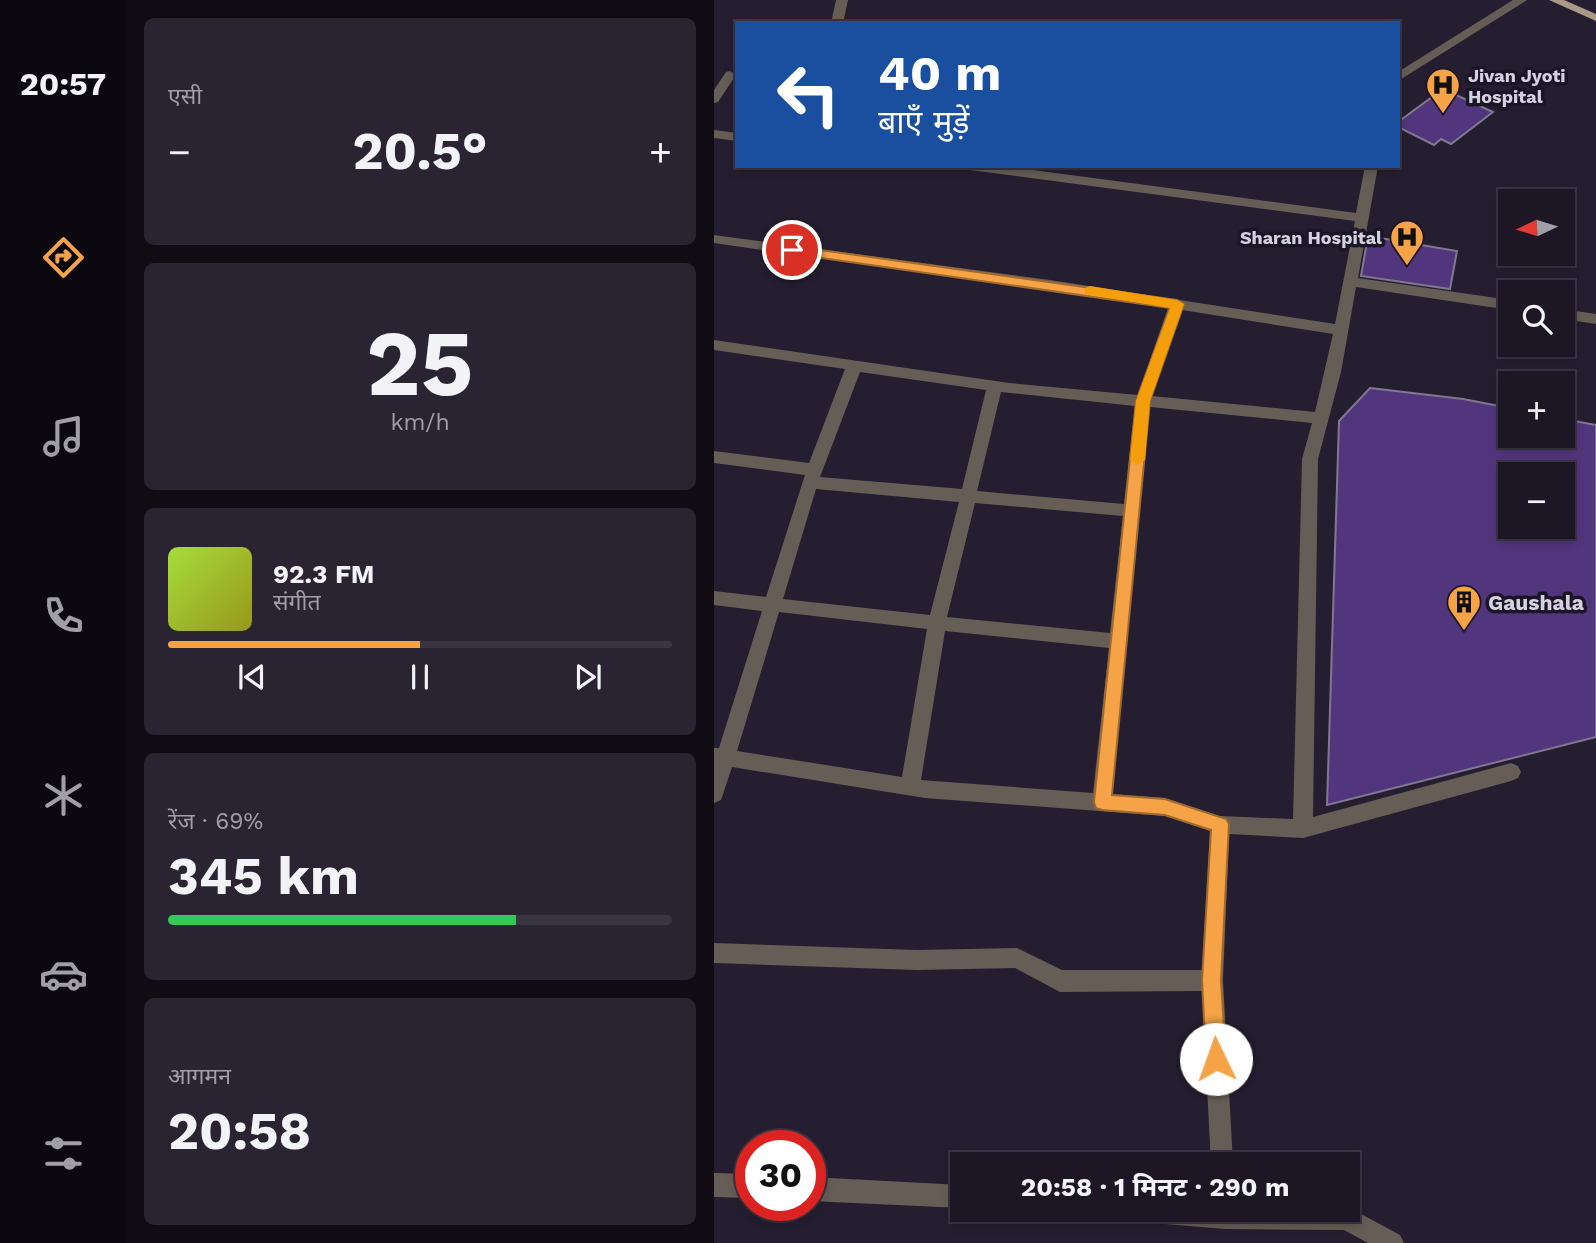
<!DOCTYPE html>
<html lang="hi">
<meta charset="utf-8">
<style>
body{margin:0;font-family:"Work Sans","Noto Sans Devanagari",sans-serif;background:#292332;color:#f1f3f6;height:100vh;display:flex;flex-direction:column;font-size:26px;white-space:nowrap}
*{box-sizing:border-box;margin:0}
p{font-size:23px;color:#a09fa7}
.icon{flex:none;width:38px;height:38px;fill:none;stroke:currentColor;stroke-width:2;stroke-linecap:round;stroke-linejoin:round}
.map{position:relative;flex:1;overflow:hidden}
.panel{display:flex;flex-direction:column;gap:18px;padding:18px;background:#0f0c14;width:588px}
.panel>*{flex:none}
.hud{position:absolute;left:21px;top:21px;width:665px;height:147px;border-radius:0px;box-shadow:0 4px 10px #0003,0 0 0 2px #3a3542;background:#1a4fa0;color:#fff;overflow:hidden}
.needle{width:46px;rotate:266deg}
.buttons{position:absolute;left:784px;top:189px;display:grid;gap:14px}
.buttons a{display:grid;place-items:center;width:77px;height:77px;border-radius:0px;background:#1c1625;box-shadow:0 4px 10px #0003,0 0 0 2px #3a3542;font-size:35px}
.speed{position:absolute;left:21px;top:1130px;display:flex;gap:14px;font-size:35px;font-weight:700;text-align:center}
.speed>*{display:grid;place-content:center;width:91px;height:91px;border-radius:50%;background:#1c1625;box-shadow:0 4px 10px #0003,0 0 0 2px #3a3542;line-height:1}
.speed .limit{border:10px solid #d22;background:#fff;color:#111}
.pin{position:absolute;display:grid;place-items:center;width:60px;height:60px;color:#fff;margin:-30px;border:4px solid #fff;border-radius:50%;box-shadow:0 2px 7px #0007}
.me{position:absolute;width:77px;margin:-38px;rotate:357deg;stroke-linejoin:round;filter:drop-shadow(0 0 5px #0008)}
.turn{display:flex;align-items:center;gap:24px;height:147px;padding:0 28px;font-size:32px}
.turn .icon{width:91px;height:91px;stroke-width:2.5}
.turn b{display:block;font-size:49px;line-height:60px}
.big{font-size:52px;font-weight:700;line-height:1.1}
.panel .widget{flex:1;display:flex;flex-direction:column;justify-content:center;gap:10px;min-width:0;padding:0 24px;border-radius:10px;background:#292332}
.panel .dial{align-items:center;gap:0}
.dial b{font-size:91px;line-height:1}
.song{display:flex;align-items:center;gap:21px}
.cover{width:84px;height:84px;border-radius:10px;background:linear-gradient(135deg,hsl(80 70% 55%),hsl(60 70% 35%))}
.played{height:7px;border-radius:4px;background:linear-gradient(90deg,#f5a346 50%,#3a3542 50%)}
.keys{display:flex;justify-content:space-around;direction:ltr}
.heat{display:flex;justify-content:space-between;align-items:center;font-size:38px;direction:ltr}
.charge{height:10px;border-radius:5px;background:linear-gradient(90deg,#34c759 69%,#3a3542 0)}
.trip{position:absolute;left:236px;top:1152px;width:410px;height:70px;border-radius:0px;background:#1c1625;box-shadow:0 4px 10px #0003,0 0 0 2px #3a3542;font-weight:700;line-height:70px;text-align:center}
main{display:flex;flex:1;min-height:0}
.tabs{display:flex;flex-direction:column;width:126px;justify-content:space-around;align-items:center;background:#0b090f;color:#a09fa7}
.tabs .icon{width:49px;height:49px}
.tabs .selected{color:#f5a346}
.tabs b{font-size:32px;color:#f1f3f6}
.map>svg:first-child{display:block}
.building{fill:#52367d;stroke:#807890;stroke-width:2;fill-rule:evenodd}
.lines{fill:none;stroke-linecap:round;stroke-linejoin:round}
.minor{fill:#665e56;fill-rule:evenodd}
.major{fill:#aa9989;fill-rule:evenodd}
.route{fill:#f5a346;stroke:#9f6a2e;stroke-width:2}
.slow{fill:#f59e0b}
.labels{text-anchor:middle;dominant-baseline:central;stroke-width:7;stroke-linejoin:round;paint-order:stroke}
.far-poi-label{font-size:18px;font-weight:bold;fill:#d5d2df;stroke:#1c1527;text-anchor:start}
.poi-label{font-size:21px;font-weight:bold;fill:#d5d2df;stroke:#1c1527;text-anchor:start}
</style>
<main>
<nav class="tabs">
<b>20:57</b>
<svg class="icon selected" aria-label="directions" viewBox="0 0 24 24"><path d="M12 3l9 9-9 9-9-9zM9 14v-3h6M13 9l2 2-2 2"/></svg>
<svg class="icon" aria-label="music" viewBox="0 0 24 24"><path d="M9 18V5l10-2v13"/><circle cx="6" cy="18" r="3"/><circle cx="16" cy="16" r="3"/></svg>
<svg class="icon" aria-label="phone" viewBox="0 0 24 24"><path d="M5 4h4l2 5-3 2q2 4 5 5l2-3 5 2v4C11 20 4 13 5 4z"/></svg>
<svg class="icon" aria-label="climate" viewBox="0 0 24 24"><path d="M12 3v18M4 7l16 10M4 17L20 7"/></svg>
<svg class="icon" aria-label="car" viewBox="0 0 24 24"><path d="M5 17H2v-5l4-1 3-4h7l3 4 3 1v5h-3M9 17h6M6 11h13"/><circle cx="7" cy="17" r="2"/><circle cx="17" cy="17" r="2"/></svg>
<svg class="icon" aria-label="filters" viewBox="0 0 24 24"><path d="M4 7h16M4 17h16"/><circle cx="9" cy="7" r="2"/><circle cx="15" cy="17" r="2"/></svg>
</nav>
<section class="panel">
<div class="widget"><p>एसी</p>
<div class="heat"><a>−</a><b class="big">20.5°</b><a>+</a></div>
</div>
<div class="widget dial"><b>25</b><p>km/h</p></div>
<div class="widget">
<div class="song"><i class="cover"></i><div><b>92.3 FM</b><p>संगीत</p></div></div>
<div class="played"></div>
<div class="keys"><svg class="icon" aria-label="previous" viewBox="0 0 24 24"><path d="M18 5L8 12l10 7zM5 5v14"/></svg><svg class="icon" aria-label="pause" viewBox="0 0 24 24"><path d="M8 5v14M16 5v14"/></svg><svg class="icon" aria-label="next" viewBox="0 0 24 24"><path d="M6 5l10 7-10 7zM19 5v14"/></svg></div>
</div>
<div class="widget"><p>रेंज · 69%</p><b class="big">345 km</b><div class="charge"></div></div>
<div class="widget"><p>आगमन</p><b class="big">20:58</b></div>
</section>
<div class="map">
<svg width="882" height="1243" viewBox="0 0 882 1243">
<rect width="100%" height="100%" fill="#251e31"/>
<!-- building -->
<path class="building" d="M729,89l50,23 -42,32 -10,-5 -7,6 -36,-18v-5z
M654,236l89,15 -7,38 -89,-13z
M656,388l93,11 47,9v28h53v-17l33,6v312l-269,68 12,-384zM796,474h53v53h-53z"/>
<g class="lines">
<!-- minor -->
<path class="minor" d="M122,0h12l-5,23h-12z
M799,0h14l-129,81v-9z
M16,71l6,4 -18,27 -4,1v-13l12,-18z
M0,130l23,3v8l-23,-3z
M250,166h38l354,47 9,-47h13l-20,112 152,22v10l-154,-23 -15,85 -23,87 -5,358 198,-54 7,3 3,6 -3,6 -7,3 -208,57 -74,-4 -6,146 10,184h-22l-9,-173 -142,1 -45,-24 -98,2 -203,-7v-20l203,7 100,-2 45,22h140l8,-139 -45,-15 -240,-18 -193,-31 -11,33 -7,3v-55h5l43,-137 -48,-6v-14l52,6 39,-122 -91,-12v-12l95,12 36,-94 -131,-19v-10l295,43 129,12 30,-87 -454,-65v-8l336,45 285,44 20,-103 -385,-51zM468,310l151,24 -18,78 -163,-16zM146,372l126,18 -24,99 -142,-12zM287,392l134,14 -11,98 -147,-13zM436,407l162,16 -10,36 -9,360 -73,-3 -55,-18 -53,-4zM102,489l143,13 -29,113 -147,-16zM261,503l148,13 -13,117 -163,-16zM65,612l148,17 -25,148 -165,-26zM231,631l164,17 -16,145 -172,-13z
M849,309l33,5v10l-33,-5z
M0,1173l37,1v24l-37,-1z
M96,1177l152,8v23l-152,-7z
M634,1207l52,28 4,8h-36l-24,-13 -119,-1 -96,-8 -8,-4 -4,-8h231z"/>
<!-- major -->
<path class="major" d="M835,0h15l32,14v7z"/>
</g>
<!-- route -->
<path class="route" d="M78,246l385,54 7,4 -34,97 -38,394 53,4 61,20 3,5 -8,156 5,79 -3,7 -7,3 -7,-3 -3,-7 -4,-79 9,-150 -46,-15 -63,-5 -6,-2 -2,-6 42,-401 34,-93 -383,-55 -2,-3z"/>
<!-- slow -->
<path class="slow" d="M376,286l87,14 7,4 -34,97 -5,59 -8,5 -7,-5 6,-59 34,-93 -85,-14v-6z"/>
<!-- icons -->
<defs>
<g id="hospital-pin" transform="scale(1.75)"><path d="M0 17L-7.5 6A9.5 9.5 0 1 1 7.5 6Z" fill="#f5a346" stroke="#1c1527"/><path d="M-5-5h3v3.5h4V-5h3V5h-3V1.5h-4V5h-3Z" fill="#111"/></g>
<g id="building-pin" transform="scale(1.75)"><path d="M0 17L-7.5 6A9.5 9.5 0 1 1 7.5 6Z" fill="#f5a346" stroke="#1c1527"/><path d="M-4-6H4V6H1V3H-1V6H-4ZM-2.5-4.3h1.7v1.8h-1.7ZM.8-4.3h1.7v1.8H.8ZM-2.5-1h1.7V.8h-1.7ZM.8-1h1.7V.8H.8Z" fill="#111"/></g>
</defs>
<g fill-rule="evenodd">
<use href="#hospital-pin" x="729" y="85"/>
<use href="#hospital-pin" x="693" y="237"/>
<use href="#building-pin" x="750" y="602"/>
</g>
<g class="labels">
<!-- far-poi labels -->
<g class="far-poi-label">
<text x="754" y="75">Jivan Jyoti<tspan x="754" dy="21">Hospital</tspan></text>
<text x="668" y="237" text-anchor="end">Sharan Hospital</text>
</g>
<!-- poi labels -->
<g class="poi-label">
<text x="774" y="602">Gaushala</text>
</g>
</g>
</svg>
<div class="buttons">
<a><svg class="needle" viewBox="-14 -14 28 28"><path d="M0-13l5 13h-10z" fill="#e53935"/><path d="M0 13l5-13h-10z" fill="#a09fa7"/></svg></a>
<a><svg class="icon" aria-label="search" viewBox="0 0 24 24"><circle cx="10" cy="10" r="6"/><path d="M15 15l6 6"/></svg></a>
<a>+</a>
<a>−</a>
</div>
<div class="speed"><div class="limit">30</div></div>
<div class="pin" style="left:78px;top:250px;background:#d93025"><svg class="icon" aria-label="arrive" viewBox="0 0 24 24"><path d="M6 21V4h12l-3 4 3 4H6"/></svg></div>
<svg class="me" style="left:502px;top:1059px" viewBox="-20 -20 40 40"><circle r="19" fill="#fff"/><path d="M0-13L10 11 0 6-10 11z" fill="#f5a346"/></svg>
<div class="trip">20:58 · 1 मिनट · 290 m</div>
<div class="hud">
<div class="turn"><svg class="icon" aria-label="left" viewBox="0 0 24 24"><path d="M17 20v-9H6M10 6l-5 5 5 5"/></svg><div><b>40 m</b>बाएँ मुड़ें</div></div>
</div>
</div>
</main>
